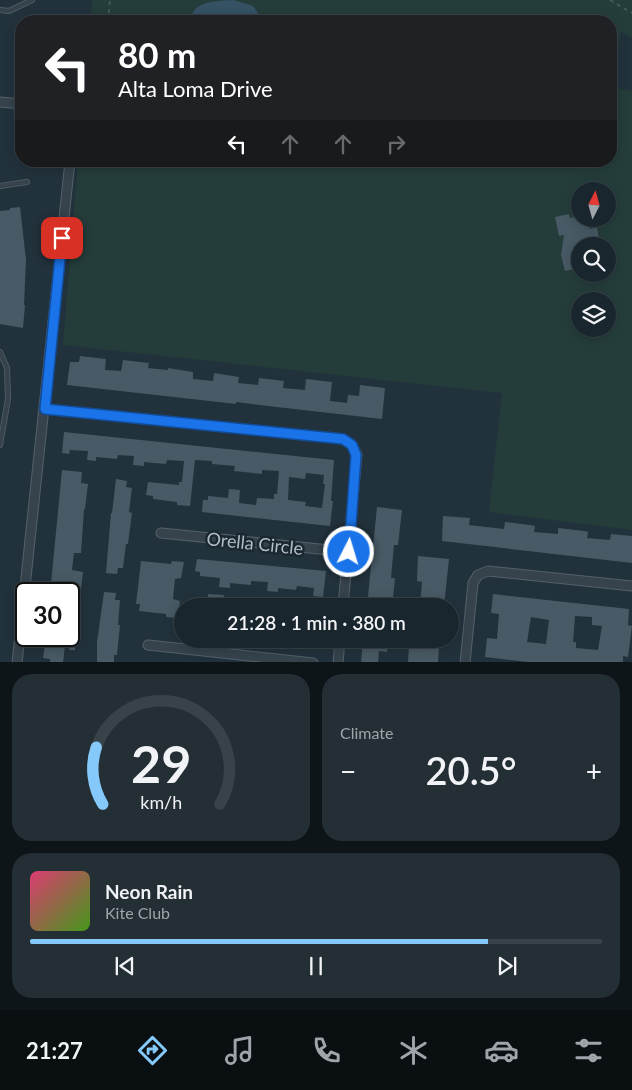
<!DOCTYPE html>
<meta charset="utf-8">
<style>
body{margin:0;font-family:Lato,sans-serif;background:#232e35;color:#f1f3f6;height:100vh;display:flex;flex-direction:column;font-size:19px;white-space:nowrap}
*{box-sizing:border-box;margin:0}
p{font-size:16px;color:#9fa5aa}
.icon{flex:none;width:28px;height:28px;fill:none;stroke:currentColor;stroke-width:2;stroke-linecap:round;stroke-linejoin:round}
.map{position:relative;height:662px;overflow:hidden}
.sheet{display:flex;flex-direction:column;gap:12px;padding:12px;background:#0e1519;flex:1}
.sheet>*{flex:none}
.hud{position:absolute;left:15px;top:15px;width:602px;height:152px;border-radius:20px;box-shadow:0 2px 12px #0003,0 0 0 1px #384349;background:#202124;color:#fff;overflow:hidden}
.needle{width:32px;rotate:6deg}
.buttons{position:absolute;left:571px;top:182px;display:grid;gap:10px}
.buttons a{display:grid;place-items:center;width:45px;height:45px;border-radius:50%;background:#1a262d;box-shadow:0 2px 12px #0003,0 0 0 1px #384349;font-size:25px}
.speed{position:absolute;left:15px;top:582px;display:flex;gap:10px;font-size:25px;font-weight:700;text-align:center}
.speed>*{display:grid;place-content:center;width:65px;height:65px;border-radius:50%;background:#1a262d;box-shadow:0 2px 12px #0003,0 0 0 1px #384349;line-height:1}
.speed .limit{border:2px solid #111;border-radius:8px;background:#fff;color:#111}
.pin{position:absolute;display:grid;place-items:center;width:42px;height:42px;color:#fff;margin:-21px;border-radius:10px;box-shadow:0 2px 8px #0006}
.me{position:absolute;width:55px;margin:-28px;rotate:5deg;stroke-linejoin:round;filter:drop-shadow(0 0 4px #0008)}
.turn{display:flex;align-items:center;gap:18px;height:105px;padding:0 20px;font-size:22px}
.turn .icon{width:65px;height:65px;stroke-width:2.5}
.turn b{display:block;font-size:35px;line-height:42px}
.lanes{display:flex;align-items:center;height:48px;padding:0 20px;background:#0003;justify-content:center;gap:25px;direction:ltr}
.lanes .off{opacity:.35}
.big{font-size:38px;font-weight:600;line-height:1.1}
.sheet .tile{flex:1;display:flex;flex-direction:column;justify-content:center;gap:8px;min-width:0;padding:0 18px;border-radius:20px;background:#232e35}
.sheet .dial{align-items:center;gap:0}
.dial svg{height:130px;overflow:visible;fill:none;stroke:#384349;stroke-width:7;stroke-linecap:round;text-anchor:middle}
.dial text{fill:#f1f3f6;stroke:none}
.song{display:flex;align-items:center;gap:15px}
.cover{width:60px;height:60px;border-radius:8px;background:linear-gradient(135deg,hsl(340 70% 55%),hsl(100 70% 35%))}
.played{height:5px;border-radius:2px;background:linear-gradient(90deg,#84c9fa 80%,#384349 80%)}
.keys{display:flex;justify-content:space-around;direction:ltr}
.heat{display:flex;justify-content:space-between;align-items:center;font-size:28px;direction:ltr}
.sheet .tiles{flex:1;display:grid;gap:12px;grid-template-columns:1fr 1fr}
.tile:last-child{grid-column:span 2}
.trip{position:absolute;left:174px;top:598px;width:285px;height:50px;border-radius:25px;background:#1a262d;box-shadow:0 2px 12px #0003,0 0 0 1px #384349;font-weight:600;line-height:50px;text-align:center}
.dock{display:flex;height:80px;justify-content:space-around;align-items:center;background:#0a0f12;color:#9fa5aa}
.dock .icon{width:35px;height:35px}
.dock .active{color:#84c9fa}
.dock b{font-size:22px;color:#f1f3f6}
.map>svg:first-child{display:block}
.green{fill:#243d3b;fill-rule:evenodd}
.water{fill:#355164}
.building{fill:#485a65;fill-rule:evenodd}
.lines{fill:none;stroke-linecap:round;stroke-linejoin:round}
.service-casing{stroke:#54616a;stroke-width:6}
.minor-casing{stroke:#54616a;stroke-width:11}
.path{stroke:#425957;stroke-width:2;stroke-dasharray:4 4;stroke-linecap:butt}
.service{stroke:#36434c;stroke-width:4.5}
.minor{stroke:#36434c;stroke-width:9}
.route-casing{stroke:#114b97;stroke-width:12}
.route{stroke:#1a73e8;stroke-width:9}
.labels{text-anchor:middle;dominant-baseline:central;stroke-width:5;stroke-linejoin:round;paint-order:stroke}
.street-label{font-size:18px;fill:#b1bec8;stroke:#1b2831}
</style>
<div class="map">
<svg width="632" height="663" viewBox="0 0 632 663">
<rect width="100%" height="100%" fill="#22323c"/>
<!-- green -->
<path class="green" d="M92,0h540v38l-11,-7 -8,56 19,4v439l-143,-18 13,-119 -439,-48 15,-184h533v-140h-521zM580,191h28v28h-28zM580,246h28v28h-28zM580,301h28v28h-28z"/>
<!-- water -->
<path class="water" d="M234,0l19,6 8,11 -1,4h-69c0,-21 27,-20 43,-21z"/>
<!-- building -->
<path class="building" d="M20,207l6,53 -2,45h1l-2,23 -23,-4v-113l10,-1v-2z
M569,214l1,4 10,-2v3h8l2,10 7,-2 3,18 -20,1v22l-15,3 -4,-16 3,-20 -5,1 -4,-19z
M80,356l26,3 -1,11 16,1 2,-11 26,3 -1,5 20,2v-2l25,4v7l20,2 1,-8 25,4 -1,6 20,2 1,-7 25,3 -1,7 22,2 1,-11 26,3 -2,19 17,2 1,-8 11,1 1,-11 25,3 -3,31 -114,-13 -32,-4v2l-169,-19 3,-23h9z
M64,432l270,28 -3,41h2l-3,25 -128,-14 1,-12h5v-4l20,2 1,-9 11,1 -1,13 17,2 1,-7 17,1v-5h3l2,-23 -17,-1v4l-28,-3 1,-5 -23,-2v-3l-17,-1 -5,46 -13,-1v-3l-24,-3v-3l-7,-1 2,-13 31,3v-3h3l2,-21 -17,-1 -1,4 -22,-2v4l-11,-1 1,-9 -16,-1 -1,4 -21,-2v4l-9,-1 1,-9 -18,-1 -1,4 -7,-1zM306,473l18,2 -1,9h2l-3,24 -17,-2 1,-4 -18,-2 1,-23 16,2z
M62,470l20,2 -1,11 7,1 -3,25h-1l-3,44h-7l-2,17 11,2 -3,26 -11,-2v-2h-19z
M116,479l11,2 -1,6 6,1 -3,24 3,1 -4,31h-2l-3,24h-5l-1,6 -11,-1 5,-60h1z
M377,507l25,3 -4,35h-4l-3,33h4l-3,28h-25z
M443,516l27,2 -1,7 35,4 1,-7 25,3 5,1 -1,6 24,2v-6l26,3 4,1 -1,6 23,2 1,-6 21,2v27l-190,-22z
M418,556l31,3 -5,47h-24l2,-24 -5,-1z
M197,559l129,12 -3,26 -10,-1 1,-8 -17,-2 -1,4 -18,-2v4l-11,-1 1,-9 -17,-1v4l-21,-2v5l-11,-1 1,-9 -20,-2v-4l-5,-1z
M141,561l30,3 1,-3 12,1 -3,16 -6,1 -2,20 7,2 -2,17 -12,-1v-3l-27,-3 1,-7h-4z
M104,592l12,1 -1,7h5l-2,25h2l-3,30h-3v8h-17v-21z
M208,594l16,1 -1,11h-16z
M493,594l136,15 -1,16 4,1 -4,31 -5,-1v7h-86l-52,-6 2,-19 10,1 2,-25 -8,-1zM575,616l17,1v8l10,1 -4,24 -22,-2v-6h-3zM531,617l18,3 -3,24 -19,-2z
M69,615l9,1 -3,34h-6z
M46,636h20l-3,27h-13v-4l-7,-1z
M363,639l25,2 -1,11 -8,-1 -1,12h-17z
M409,644l30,3 -1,15 -30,1z"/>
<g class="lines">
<!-- service casing -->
<g class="service-casing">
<path id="service" d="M0,10l9,1 23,-11
M0,186l27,-4
M0,352l7,16 1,31 -8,46"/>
</g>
<!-- minor casing -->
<g class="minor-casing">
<path id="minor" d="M0,102l21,2
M45,409l298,30 9,6 5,10 -14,151
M161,533l188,19
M148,645l165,18
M17,663l53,-502
M338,663l2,-24
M465,663l8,-80 5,-8 10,-4 144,15"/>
</g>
<!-- path -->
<path class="path" d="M610,0l22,13
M108,21l2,-21"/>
<!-- service -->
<use href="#service" class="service"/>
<!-- minor -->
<use href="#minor" class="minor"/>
</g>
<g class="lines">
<!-- route casing -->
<g class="route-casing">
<path id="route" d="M62,238l-17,171 298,30 9,6 4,10 -7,97"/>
</g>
<!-- route -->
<use href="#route" class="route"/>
</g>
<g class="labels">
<!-- street labels -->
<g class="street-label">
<text transform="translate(255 543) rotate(6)">Orella Circle</text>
</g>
</g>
</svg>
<div class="buttons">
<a><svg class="needle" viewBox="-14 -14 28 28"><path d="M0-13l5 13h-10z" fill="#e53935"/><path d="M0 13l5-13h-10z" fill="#9fa5aa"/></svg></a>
<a><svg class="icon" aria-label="search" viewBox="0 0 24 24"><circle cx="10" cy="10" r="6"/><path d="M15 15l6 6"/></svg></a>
<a><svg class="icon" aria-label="layers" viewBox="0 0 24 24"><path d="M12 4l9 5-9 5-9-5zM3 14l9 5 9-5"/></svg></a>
</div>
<div class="speed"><div class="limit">30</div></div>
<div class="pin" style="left:62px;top:238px;background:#d93025"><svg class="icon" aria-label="arrive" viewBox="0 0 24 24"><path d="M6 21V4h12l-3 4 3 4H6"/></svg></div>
<svg class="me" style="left:349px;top:552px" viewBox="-20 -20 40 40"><circle r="17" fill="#1a73e8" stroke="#fff" stroke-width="3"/><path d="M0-11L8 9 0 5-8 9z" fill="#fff"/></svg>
<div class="trip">21:28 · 1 min · 380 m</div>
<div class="hud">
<div class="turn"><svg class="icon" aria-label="left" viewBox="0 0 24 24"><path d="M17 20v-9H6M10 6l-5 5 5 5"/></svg><div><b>80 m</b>Alta Loma Drive</div></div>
<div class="lanes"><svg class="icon" aria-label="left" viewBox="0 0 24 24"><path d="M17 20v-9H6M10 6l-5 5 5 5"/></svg><svg class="icon off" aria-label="ahead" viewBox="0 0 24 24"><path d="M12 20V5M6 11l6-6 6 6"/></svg><svg class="icon off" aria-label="ahead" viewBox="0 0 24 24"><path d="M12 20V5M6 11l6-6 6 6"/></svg><svg class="icon off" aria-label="right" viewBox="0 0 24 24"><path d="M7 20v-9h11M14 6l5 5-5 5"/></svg></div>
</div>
</div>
<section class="sheet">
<div class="tiles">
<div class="tile dial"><svg viewBox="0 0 100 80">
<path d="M14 69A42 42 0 1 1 86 69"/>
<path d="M14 69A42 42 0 0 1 10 34" stroke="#84c9fa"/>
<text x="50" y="56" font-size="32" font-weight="700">29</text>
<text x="50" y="72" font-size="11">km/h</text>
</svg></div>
<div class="tile"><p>Climate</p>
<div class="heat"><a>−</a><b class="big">20.5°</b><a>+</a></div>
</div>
<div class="tile">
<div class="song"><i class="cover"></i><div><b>Neon Rain</b><p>Kite Club</p></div></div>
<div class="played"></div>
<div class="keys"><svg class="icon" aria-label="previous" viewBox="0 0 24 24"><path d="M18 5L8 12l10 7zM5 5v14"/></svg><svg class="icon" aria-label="pause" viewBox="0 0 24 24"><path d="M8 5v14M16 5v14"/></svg><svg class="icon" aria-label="next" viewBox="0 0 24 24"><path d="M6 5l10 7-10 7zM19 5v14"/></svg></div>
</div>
</div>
</section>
<nav class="dock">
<b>21:27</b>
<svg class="icon active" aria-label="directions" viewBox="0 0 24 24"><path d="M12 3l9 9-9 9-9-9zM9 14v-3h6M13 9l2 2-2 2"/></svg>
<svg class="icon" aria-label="music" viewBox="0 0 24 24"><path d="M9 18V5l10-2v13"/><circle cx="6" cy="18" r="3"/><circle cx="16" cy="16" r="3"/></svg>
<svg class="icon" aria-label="phone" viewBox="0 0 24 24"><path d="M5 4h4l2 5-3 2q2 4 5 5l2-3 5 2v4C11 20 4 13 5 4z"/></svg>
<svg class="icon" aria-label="climate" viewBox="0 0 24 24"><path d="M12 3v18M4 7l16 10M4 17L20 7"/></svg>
<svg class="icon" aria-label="car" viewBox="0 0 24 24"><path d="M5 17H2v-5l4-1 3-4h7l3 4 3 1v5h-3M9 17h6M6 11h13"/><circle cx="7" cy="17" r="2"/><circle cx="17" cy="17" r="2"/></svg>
<svg class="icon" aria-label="filters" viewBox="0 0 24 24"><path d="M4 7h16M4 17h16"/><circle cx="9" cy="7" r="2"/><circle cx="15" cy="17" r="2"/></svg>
</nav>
